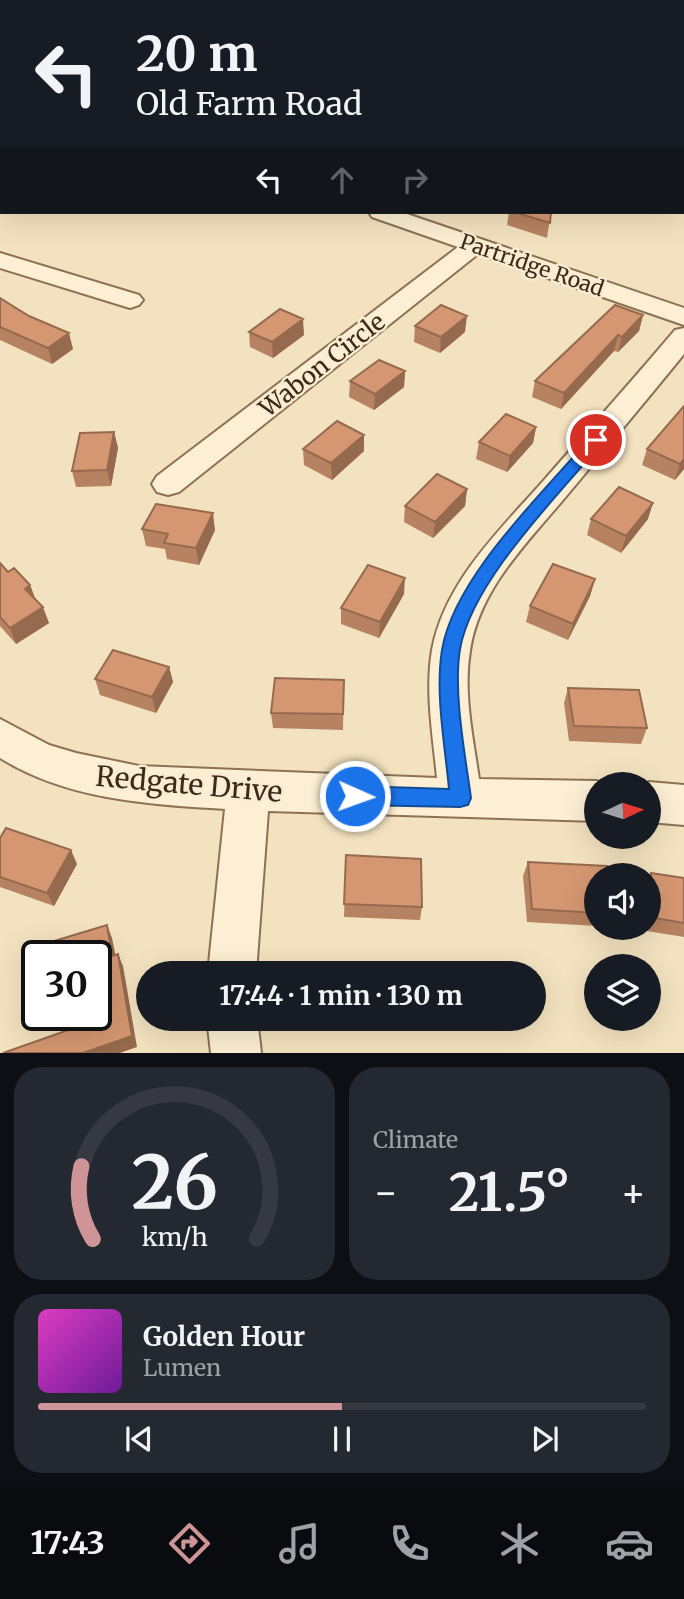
<!DOCTYPE html>
<meta charset="utf-8">
<style>
body{margin:0;font-family:Merriweather,serif;background:#242831;color:#f1f3f6;height:100vh;display:flex;flex-direction:column;font-size:26px;white-space:nowrap}
*{box-sizing:border-box;margin:0}
p{font-size:23px;color:#9ea1a6}
.icon{flex:none;width:38px;height:38px;fill:none;stroke:currentColor;stroke-width:2;stroke-linecap:round;stroke-linejoin:round}
.map{position:relative;height:1053px;overflow:hidden}
.details{display:flex;flex-direction:column;gap:14px;padding:14px;background:#0d0f14;flex:1}
.details>*{flex:none}
.banner{position:absolute;left:0px;top:0px;width:684px;height:214px;box-shadow:0 7px 28px #0002;background:#171b24;color:#f1f3f6;overflow:hidden}
.needle{width:46px;rotate:86deg}
.controls{position:absolute;left:584px;top:772px;display:grid;gap:14px}
.controls a{display:grid;place-items:center;width:77px;height:77px;border-radius:50%;background:#171b24;box-shadow:0 7px 28px #0002;font-size:35px}
.speed{position:absolute;left:21px;top:940px;display:flex;gap:14px;font-size:35px;font-weight:700;text-align:center}
.speed>*{display:grid;place-content:center;width:91px;height:91px;border-radius:50%;background:#171b24;box-shadow:0 7px 28px #0002;line-height:1}
.speed .limit{border:4px solid #111;border-radius:10px;background:#fff;color:#111}
.pin{position:absolute;display:grid;place-items:center;width:60px;height:60px;color:#fff;margin:-30px;border:4px solid #fff;border-radius:50%;box-shadow:0 2px 7px #0007}
.me{position:absolute;width:77px;margin:-38px;rotate:92deg;stroke-linejoin:round;filter:drop-shadow(0 0 5px #0008)}
.turn{display:flex;align-items:center;gap:24px;height:147px;padding:0 21px;font-size:32px}
.turn .icon{width:91px;height:91px;stroke-width:2.5}
.turn b{display:block;font-size:49px;line-height:60px}
.lanes{display:flex;align-items:center;height:66px;padding:0 21px;background:#0003;justify-content:center;gap:35px;direction:ltr}
.lanes .off{opacity:.35}
.big{font-size:52px;font-weight:700;line-height:1.1}
.details .widget{flex:1;display:flex;flex-direction:column;justify-content:center;gap:10px;min-width:0;padding:0 24px;border-radius:28px;background:#242831}
.details .dial{align-items:center;gap:0}
.dial svg{height:182px;overflow:visible;fill:none;stroke:#363941;stroke-width:7;stroke-linecap:round;text-anchor:middle}
.dial text{fill:#f1f3f6;stroke:none}
.song{display:flex;align-items:center;gap:21px}
.cover{width:84px;height:84px;border-radius:10px;background:linear-gradient(135deg,hsl(310 70% 55%),hsl(280 70% 35%))}
.played{height:7px;border-radius:4px;background:linear-gradient(90deg,#ce9498 50%,#363941 50%)}
.keys{display:flex;justify-content:space-around;direction:ltr}
.heat{display:flex;justify-content:space-between;align-items:center;font-size:38px;direction:ltr}
.details .tiles{flex:1;display:grid;gap:14px;grid-template-columns:1fr 1fr}
.widget:last-child{grid-column:span 2}
.trip{position:absolute;left:136px;top:961px;width:410px;height:70px;border-radius:35px;background:#171b24;box-shadow:0 7px 28px #0002;font-weight:700;line-height:70px;text-align:center}
.dock{display:flex;height:112px;justify-content:space-around;align-items:center;background:#090b0e;color:#9ea1a6}
.dock .icon{width:49px;height:49px}
.dock .selected{color:#ce9498}
.dock b{font-size:32px;color:#f1f3f6}
.map>svg:first-child{display:block}
.lines{fill:none;stroke-linecap:round;stroke-linejoin:round}
.street-casing{stroke:#8d7155;stroke-width:4}
.street{fill:#fcefd3;fill-rule:evenodd}
.wall{fill:#b78261}
.shaded-wall{fill:#956a4f}
.building{fill:#d59771;stroke:#956a4f;stroke-width:2}
.route{fill:#1a73e8;stroke:#114b97;stroke-width:2}
.labels{text-anchor:middle;dominant-baseline:central;stroke-width:5;stroke-linejoin:round;paint-order:stroke}
.far-street-label{font-size:21px;fill:#3b2a1b;stroke:#f9ecd0}
.street-label{font-size:24px;fill:#3b2a1b;stroke:#f9ecd0}
.near-street-label{font-size:28px;fill:#3b2a1b;stroke:#f9ecd0}
</style>
<div class="map">
<svg width="684" height="1053" viewBox="0 0 684 1053">
<rect width="100%" height="100%" fill="#f3e2bf"/>
<g class="lines">
<!-- street casing -->
<g class="street-casing">
<path id="street" d="M0,72h2v10h-2z
M0,133h2l-2,13z
M682,185h2v14h-2z
M369,212h32l283,96v17l-206,-71 -299,238 -11,3 -11,-3 -5,-8 5,-8 301,-229 -86,-30z
M0,253l139,42 4,5 -4,5 -9,3 -130,-40z
M684,328v26c-38,47 -77,93 -116,140 -39,47 -89,94 -98,157 -7,42 3,86 9,128l118,2 7,3h-7v37l-329,-10 -12,162h-48l17,-164c-78,-5 -157,-9 -225,-51v-39l49,26 27,8 63,13 298,12c-4,-42 -12,-86 -5,-128 13,-69 69,-121 113,-171 43,-49 87,-98 130,-149z
M649,782l35,3v40l-35,-3v-38h-4z
M207,1018h50l4,35h-50z"/>
</g>
<!-- street -->
<use href="#street" class="street"/>
</g>
<!-- wall -->
<path class="wall" d="M0,0l2,2v27l-2,-1z
M509,212h42l-4,26 -40,-13z
M0,298l73,51 -21,15 -52,-24z
M643,315l-4,16 -21,21 -4,-1 -53,58 -29,-12 3,-16z
M415,326l50,6 -25,21 -26,-11z
M249,332l55,3 -31,23 -23,-11z
M405,371l-1,16 -30,23 -25,-13 1,-16z
M684,406v63l-9,11 -33,-15 5,-16z
M536,427l-3,16 -26,29 -31,-13 3,-17z
M114,432l4,16 -7,38 -35,1 -4,-16z
M303,449l61,2 -32,29 -28,-15z
M467,489l-2,17 -32,32 -29,-16 1,-16z
M591,519h57l-27,34 -34,-18z
M142,529l73,1 -16,35 -32,-6 -2,-10 -19,-3z
M0,563l8,9 22,13 5,13 14,25 -33,21 -16,-18z
M595,579l-5,17 -22,44 -42,-18 4,-16z
M404,594l-25,44 -38,-14v-16z
M169,667l4,15 -17,31 -56,-18 -5,-16z
M344,680l-1,50 -70,-2 -2,-15z
M568,688l79,40 -6,16 -72,-3 -5,-38z
M0,838l77,26 -23,42 -54,-19z
M346,855l76,52 -2,13 -76,-3z
M528,862l69,13v51l-70,-4 -4,-46z
M651,873l33,5v59l-37,-6 -1,-3h3v-52z"/>
<!-- shaded-wall -->
<path class="shaded-wall" d="M210,0h16v2h-20z
M643,315l-4,16 -21,21 4,-15z
M467,316l-2,16 -25,21 1,-16z
M303,319l1,16 -31,23 -1,-16z
M69,333l4,16 -21,15 -4,-16z
M618,335l-4,16 -53,58 3,-16z
M405,371l-1,16 -30,23 1,-16z
M536,427l-3,16 -26,29 3,-16z
M114,432l4,16 -7,38 -4,-16z
M364,435v16l-32,29 -1,-17z
M684,459v10l-9,11 5,-16z
M467,489l-2,17 -32,32 2,-16z
M653,503l-5,16 -27,34 5,-17z
M213,513l2,17 -16,35 -3,-17z
M405,578l-1,16 -25,44 1,-16z
M595,579l-5,17 -22,44 5,-16z
M30,585l6,16 -11,-12z
M43,607l6,16 -33,21 -6,-16z
M169,667l4,15 -17,31 -4,-16z
M71,850l6,14 -23,42 -7,-13z
M107,925l5,13 6,30 -6,-12z
M118,954l5,12 14,81 -17,6h-37z"/>
<!-- building -->
<path class="building" d="M0,0h210l-4,2h-204v16h-2z
M514,212h37l-1,11z
M0,298l29,18 40,17 -21,15 -48,-21z
M441,305l26,11 -26,21 -26,-11z
M615,305l28,10 -21,22 -4,-2 -54,58 -29,-12z
M280,309l23,10 -31,23 -23,-10z
M379,360l26,11 -30,23 -25,-13z
M684,406v53l-4,5 -33,-15z
M506,414l30,13 -26,29 -31,-14z
M337,421l27,14 -33,28 -28,-14z
M114,432l-7,38 -35,1 8,-38z
M437,474l30,15 -32,33 -30,-16z
M619,487l34,16 -27,33 -35,-17z
M156,504l57,9 -17,35 -32,-5 4,-9 -26,-5z
M0,563l8,9 6,-4 16,17 -5,4 18,18 -33,21 -10,-11z
M553,564l42,15 -22,45 -43,-18z
M368,565l37,13 -25,44 -39,-14z
M113,650l56,17 -17,30 -57,-18z
M275,678l69,2 -1,34 -72,-1z
M568,688l71,2 8,38 -73,-2z
M6,828l65,22 -24,43 -47,-16v-39z
M346,855l75,4 1,48 -78,-3z
M528,862l79,4 1,9h-11v38l-65,-4z
M651,873l33,5v45l-30,-5z
M107,925l5,31 6,-2 14,82 -49,17h-80l71,-25 -2,-13h24v-59h-53l-2,-11z"/>
<!-- route -->
<path class="route" d="M596,436l7,4 -2,4c-44,53 -129,137 -141,205 -7,43 5,105 11,149l-3,7 -8,2 -105,-2 -8,-3 -3,-6 3,-7 8,-3 94,3c-4,-44 -14,-96 -7,-139 12,-73 101,-157 149,-213z"/>
<g class="labels">
<!-- far-street labels -->
<g class="far-street-label">
<text transform="translate(532 265) rotate(19)">Partridge Road</text>
</g>
<!-- street labels -->
<g class="street-label">
<text transform="translate(322 365) rotate(-38)">Wabon Circle</text>
</g>
<!-- near-street labels -->
<g class="near-street-label">
<text transform="translate(189 784) rotate(5)">Redgate Drive</text>
</g>
</g>
</svg>
<div class="controls">
<a><svg class="needle" viewBox="-14 -14 28 28"><path d="M0-13l5 13h-10z" fill="#e53935"/><path d="M0 13l5-13h-10z" fill="#9ea1a6"/></svg></a>
<a><svg class="icon" aria-label="sound" viewBox="0 0 24 24"><path d="M4 9h4l5-4v14l-5-4H4zM17 9q2 3 0 6"/></svg></a>
<a><svg class="icon" aria-label="layers" viewBox="0 0 24 24"><path d="M12 4l9 5-9 5-9-5zM3 14l9 5 9-5"/></svg></a>
</div>
<div class="speed"><div class="limit">30</div></div>
<div class="pin" style="left:596px;top:440px;background:#d93025"><svg class="icon" aria-label="arrive" viewBox="0 0 24 24"><path d="M6 21V4h12l-3 4 3 4H6"/></svg></div>
<svg class="me" style="left:355px;top:796px" viewBox="-20 -20 40 40"><circle r="17" fill="#1a73e8" stroke="#fff" stroke-width="3"/><path d="M0-11L8 9 0 5-8 9z" fill="#fff"/></svg>
<div class="trip">17:44 · 1 min · 130 m</div>
<div class="banner">
<div class="turn"><svg class="icon" aria-label="left" viewBox="0 0 24 24"><path d="M17 20v-9H6M10 6l-5 5 5 5"/></svg><div><b>20 m</b>Old Farm Road</div></div>
<div class="lanes"><svg class="icon" aria-label="left" viewBox="0 0 24 24"><path d="M17 20v-9H6M10 6l-5 5 5 5"/></svg><svg class="icon off" aria-label="ahead" viewBox="0 0 24 24"><path d="M12 20V5M6 11l6-6 6 6"/></svg><svg class="icon off" aria-label="right" viewBox="0 0 24 24"><path d="M7 20v-9h11M14 6l5 5-5 5"/></svg></div>
</div>
</div>
<section class="details">
<div class="tiles">
<div class="widget dial"><svg viewBox="0 0 100 80">
<path d="M14 69A42 42 0 1 1 86 69"/>
<path d="M14 69A42 42 0 0 1 9 37" stroke="#ce9498"/>
<text x="50" y="56" font-size="32" font-weight="700">26</text>
<text x="50" y="72" font-size="11">km/h</text>
</svg></div>
<div class="widget"><p>Climate</p>
<div class="heat"><a>−</a><b class="big">21.5°</b><a>+</a></div>
</div>
<div class="widget">
<div class="song"><i class="cover"></i><div><b>Golden Hour</b><p>Lumen</p></div></div>
<div class="played"></div>
<div class="keys"><svg class="icon" aria-label="previous" viewBox="0 0 24 24"><path d="M18 5L8 12l10 7zM5 5v14"/></svg><svg class="icon" aria-label="pause" viewBox="0 0 24 24"><path d="M8 5v14M16 5v14"/></svg><svg class="icon" aria-label="next" viewBox="0 0 24 24"><path d="M6 5l10 7-10 7zM19 5v14"/></svg></div>
</div>
</div>
</section>
<nav class="dock">
<b>17:43</b>
<svg class="icon selected" aria-label="directions" viewBox="0 0 24 24"><path d="M12 3l9 9-9 9-9-9zM9 14v-3h6M13 9l2 2-2 2"/></svg>
<svg class="icon" aria-label="music" viewBox="0 0 24 24"><path d="M9 18V5l10-2v13"/><circle cx="6" cy="18" r="3"/><circle cx="16" cy="16" r="3"/></svg>
<svg class="icon" aria-label="phone" viewBox="0 0 24 24"><path d="M5 4h4l2 5-3 2q2 4 5 5l2-3 5 2v4C11 20 4 13 5 4z"/></svg>
<svg class="icon" aria-label="climate" viewBox="0 0 24 24"><path d="M12 3v18M4 7l16 10M4 17L20 7"/></svg>
<svg class="icon" aria-label="car" viewBox="0 0 24 24"><path d="M5 17H2v-5l4-1 3-4h7l3 4 3 1v5h-3M9 17h6M6 11h13"/><circle cx="7" cy="17" r="2"/><circle cx="17" cy="17" r="2"/></svg>
</nav>
